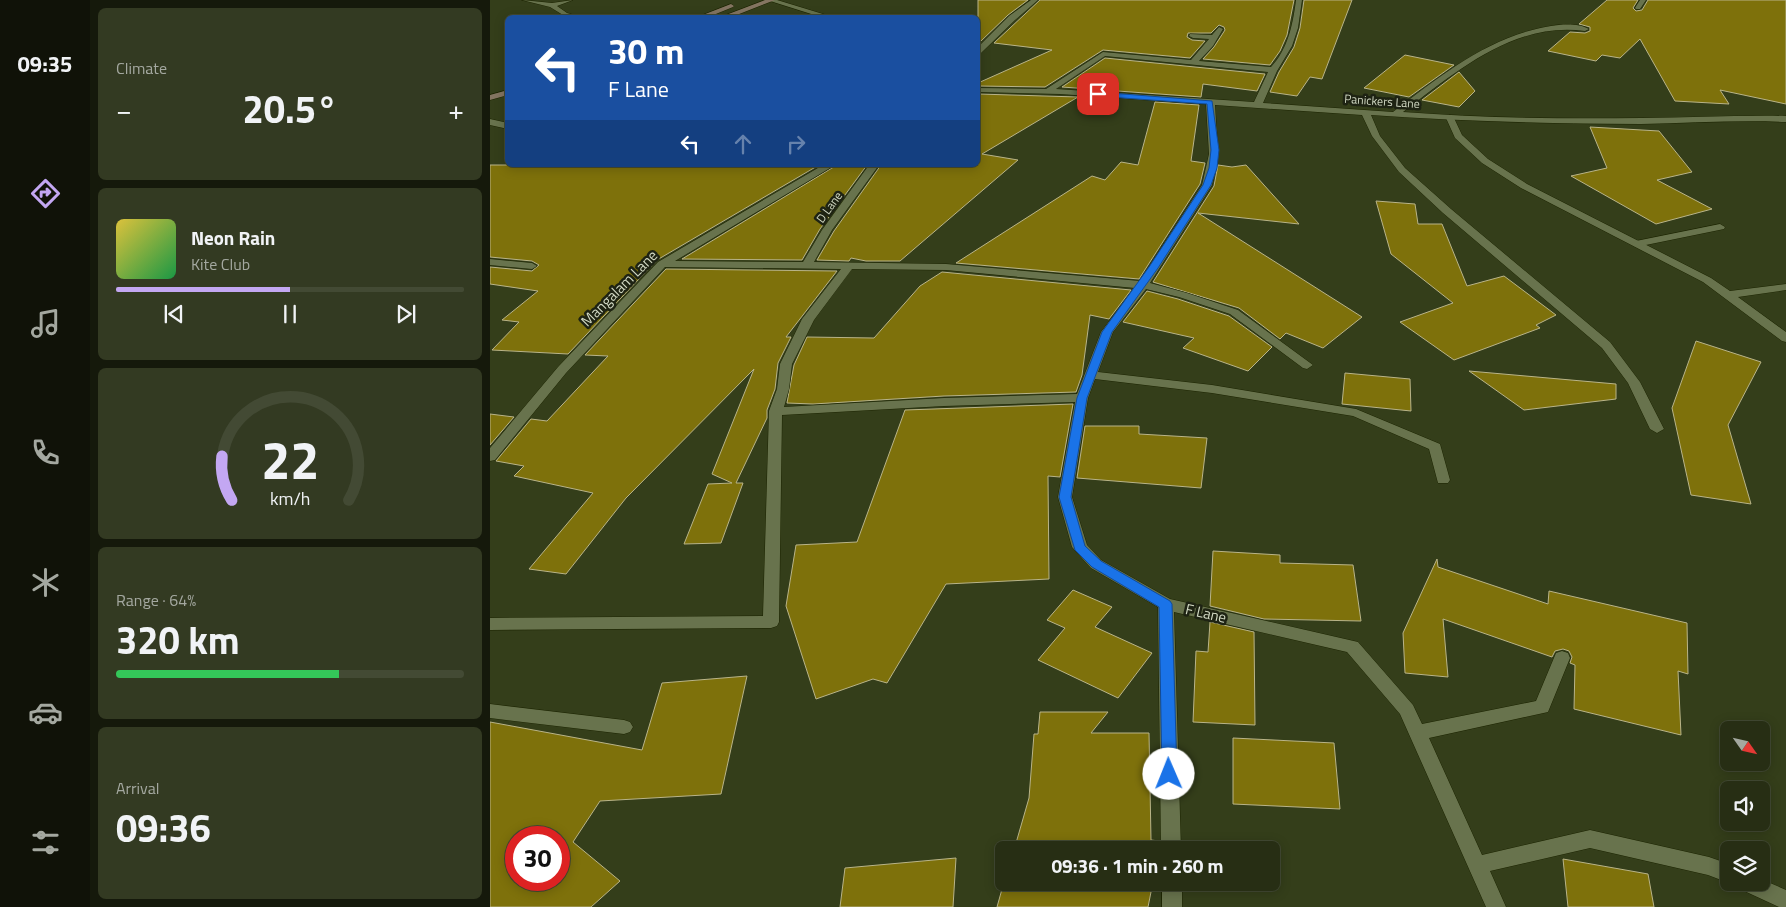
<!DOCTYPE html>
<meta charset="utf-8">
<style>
body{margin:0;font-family:"Titillium Web",sans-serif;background:#333a22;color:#f1f3f6;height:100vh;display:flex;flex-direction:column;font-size:19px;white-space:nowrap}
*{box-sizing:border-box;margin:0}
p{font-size:16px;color:#a4a8a0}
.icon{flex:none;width:28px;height:28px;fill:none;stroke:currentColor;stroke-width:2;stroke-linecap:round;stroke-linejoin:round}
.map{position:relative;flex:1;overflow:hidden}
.drawer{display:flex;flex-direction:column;gap:8px;padding:8px;background:#15190b;width:400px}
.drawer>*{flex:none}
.top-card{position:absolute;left:15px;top:15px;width:475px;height:152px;border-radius:8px;box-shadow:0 2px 12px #0003,0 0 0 1px #434a34;background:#1a4fa0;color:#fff;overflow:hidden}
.needle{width:32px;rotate:124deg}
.controls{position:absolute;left:1230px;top:721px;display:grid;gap:10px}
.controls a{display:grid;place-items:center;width:50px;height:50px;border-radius:8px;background:#272e14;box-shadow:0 2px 12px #0003,0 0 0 1px #434a34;font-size:25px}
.speed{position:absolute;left:15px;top:826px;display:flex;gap:10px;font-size:25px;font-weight:700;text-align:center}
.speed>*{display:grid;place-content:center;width:65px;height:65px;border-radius:50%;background:#272e14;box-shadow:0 2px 12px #0003,0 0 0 1px #434a34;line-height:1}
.speed .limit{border:8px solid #d22;background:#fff;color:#111}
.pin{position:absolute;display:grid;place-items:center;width:42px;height:42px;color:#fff;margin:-21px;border-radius:10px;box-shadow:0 2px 8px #0006}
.me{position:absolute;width:55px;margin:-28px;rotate:359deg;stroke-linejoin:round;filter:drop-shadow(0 0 4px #0008)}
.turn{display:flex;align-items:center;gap:18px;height:105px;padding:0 20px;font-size:22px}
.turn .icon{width:65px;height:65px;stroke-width:2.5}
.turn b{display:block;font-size:35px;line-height:42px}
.lanes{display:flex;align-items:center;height:48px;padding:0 20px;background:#0003;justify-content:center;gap:25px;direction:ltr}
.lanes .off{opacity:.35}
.big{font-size:38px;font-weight:700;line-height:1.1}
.drawer .card{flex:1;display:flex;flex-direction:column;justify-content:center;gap:8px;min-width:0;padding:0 18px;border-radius:8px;background:#333a22}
.drawer .dial{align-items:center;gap:0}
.dial svg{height:130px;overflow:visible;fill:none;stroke:#434a34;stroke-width:7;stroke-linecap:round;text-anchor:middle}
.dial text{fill:#f1f3f6;stroke:none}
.song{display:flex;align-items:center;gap:15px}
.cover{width:60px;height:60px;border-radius:8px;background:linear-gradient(135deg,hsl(50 70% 55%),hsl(140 70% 35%))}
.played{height:5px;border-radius:2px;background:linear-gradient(90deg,#c3a7f2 50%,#434a34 50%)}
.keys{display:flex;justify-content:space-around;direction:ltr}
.heat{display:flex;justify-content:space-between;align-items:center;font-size:28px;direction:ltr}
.charge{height:8px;border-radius:4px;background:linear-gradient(90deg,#34c759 64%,#434a34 0)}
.trip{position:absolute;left:505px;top:841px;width:285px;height:50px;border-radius:8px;background:#272e14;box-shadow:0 2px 12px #0003,0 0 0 1px #434a34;font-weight:700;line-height:50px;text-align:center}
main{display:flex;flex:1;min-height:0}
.dock{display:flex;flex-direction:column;width:90px;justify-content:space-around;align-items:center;background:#101208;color:#a4a8a0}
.dock .icon{width:35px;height:35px}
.dock .selected{color:#c3a7f2}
.dock b{font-size:22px;color:#f1f3f6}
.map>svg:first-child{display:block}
.building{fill:#7e710b;stroke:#b9b489;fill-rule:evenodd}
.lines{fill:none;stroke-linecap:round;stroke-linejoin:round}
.service-casing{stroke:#1c2401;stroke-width:1}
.minor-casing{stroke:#1c2401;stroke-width:1}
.secondary-casing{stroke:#1c2401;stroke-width:1}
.service{fill:#68734d;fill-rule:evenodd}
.minor{fill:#68734d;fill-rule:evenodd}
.secondary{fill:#847561;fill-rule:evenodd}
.route{fill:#1a73e8;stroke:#114b97}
.labels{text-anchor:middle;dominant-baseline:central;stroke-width:5;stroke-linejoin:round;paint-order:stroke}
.far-street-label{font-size:12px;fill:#d1d8c3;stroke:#1e2313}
.street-label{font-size:15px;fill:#d1d8c3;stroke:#1e2313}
</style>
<main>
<nav class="dock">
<b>09:35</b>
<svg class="icon selected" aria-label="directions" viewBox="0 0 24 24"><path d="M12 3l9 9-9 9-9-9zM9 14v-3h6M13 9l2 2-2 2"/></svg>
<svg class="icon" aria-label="music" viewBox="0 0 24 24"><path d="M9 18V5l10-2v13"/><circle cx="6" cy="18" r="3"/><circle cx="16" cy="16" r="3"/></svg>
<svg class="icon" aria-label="phone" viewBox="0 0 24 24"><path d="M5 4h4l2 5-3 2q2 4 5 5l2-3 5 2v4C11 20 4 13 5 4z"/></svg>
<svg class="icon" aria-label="climate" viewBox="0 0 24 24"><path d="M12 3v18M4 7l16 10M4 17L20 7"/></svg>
<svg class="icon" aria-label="car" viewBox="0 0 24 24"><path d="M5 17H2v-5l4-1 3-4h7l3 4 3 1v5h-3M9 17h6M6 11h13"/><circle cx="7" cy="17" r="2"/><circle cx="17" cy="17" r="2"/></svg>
<svg class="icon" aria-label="filters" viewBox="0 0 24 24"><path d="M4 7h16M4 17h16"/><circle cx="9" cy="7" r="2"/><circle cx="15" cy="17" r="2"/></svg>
</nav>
<section class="drawer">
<div class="card"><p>Climate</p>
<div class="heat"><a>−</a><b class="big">20.5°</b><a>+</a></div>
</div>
<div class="card">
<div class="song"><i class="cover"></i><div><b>Neon Rain</b><p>Kite Club</p></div></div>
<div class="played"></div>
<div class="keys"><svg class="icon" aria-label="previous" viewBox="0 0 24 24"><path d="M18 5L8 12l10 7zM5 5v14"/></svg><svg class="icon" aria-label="pause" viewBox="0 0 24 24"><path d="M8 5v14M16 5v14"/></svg><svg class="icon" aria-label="next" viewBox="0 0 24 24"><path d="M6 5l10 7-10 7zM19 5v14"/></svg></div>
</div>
<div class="card dial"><svg viewBox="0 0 100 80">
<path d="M14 69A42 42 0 1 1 86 69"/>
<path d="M14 69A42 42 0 0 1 8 42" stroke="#c3a7f2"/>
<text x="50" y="56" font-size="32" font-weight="700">22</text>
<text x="50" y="72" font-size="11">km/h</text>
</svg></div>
<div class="card"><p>Range · 64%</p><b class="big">320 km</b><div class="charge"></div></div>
<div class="card"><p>Arrival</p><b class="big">09:36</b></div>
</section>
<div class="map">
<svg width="1296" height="907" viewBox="0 0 1296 907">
<rect width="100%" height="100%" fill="#343e1a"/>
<!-- building -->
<path class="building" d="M488,0h50l-20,15 -27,26h-3z
M550,0h254l-7,35 -7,16 -10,14 -67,-6 11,-12 11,-17 -1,-3 -5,-2 -8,8h-23l-1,4 5,3 13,1 -15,17 -87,-8 -58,37 -67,-1v-3l74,-33 -58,-7z
M814,0h48l-30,79 -12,-2 -13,19 -27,-4 9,-20 15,-25 6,-19z
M1117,0h31l-5,8 3,3 6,-1 6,-10h138v104l-66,-14 9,14 -54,-3 -35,-62 -20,19 -18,-3 -6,6 -48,-10 22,-19 15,1 5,-2v-4l-11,-3z
M915,55l49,10 -45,32 -45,-9z
M615,58l160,16 -8,17 -54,-7 -2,13 -139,-10z
M969,72l16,19 -16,16 -37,-7z
M488,94l100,3 -96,57 36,6 -118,101h-34l-15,-3 -2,3 -32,-1 17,-29 47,-66h97z
M665,102l44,3 -8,56 14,2 -5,21 -61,95 -183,-16 136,-87 13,4 16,-18 17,3z
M1100,127l69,4 33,41 -35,8 55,29 -56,15 -85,-48 36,-8z
M0,165h329l-162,95 -89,94 -76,-4 27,-28 -17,-2 36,-29 -48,-7v-17l42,4 7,-6 -7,-4 -42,-4z
M347,165h30l-47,64 -18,31 -120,-1z
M728,165l14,2 14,-2 53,59 -101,-11 164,104 -39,31 -37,-15 -6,6 -41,-31 -86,-26 61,-96z
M886,201l39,3 3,20h24l25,62 37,-10 52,39 -20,10 4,3 -86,32 -54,-38 53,-19 -62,-49z
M176,269l171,2 -51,66h5l-13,26 -3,26 -8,21v8l-31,65h7l-22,60 -37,1 24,-60 24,-1 -20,-9 42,-105 -128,129 -60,76 -37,-5 64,-76 -79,-17 10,-10 -28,-5 35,-42 16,2 61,-65 -23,-1z
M452,272l189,18 -22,29 -19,-4 -8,60 -6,17 -132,4 -131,8 -26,-1 7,-38 13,-28 67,1 46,-52z
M657,291l31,8 51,17 43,31 -24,24 -65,-23 11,-10 -71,-16z
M1206,341l65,21 -33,63 23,79 -60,-9 -19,-87z
M979,371l147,13v15l-92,11z
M855,373l65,6 1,32 -69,-7z
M583,404l-13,73 -12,-1 1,103 -103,5 -59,99 -14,-4 -57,20 -30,-93 10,-61 61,-3 48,-132z
M0,414l24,3 -24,28z
M595,426h54v8l68,4 -6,50 -124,-10z
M723,551l67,4v8l73,2 8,56 -97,-2 -54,-13z
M947,559l1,8 110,37 1,-13 138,32 1,51 -10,-3 3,64 -107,-26 1,-44 -5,-2 2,-6 -3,-6 -6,-2 -8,2 -3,6 -109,-38 5,58 -43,-4 -2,-40z
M583,590l39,17 -17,20 57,26 -34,45 -80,-38 27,-32 -18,-8z
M720,622l44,10 1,93 -62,-3 3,-71 12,1z
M257,676l-26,118 -121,7 -27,41 47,39 -29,26h-101v-185l152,28 20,-67zM26,838h43v42h-43z
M550,712h68l-17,21h58l2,107 8,1v9h-145l15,-52 5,-64h4z
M743,738l101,5 6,66 -107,-5z
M466,858l-3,49h-113l5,-39z
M1073,859l85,15 6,33h-86z
M514,882h149l-5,25h-151z"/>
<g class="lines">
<!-- service casing -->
<g class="service-casing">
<path id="service" d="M277,0h10l59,18h-12z
M960,115l4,3 8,17 26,24 39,25 184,94 19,13 56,-7v6l-48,7 48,35v10l-4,-1 -79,-59 -182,-94 -39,-25 -27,-25 -9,-20z"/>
</g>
<!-- minor casing -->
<g class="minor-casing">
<path id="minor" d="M32,0l30,3 21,-3 -16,6 10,7 17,5 -21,-3 -13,-8z
M541,0h7l-23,20 -34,33h-3v-6l31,-31z
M806,0h6l-4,28 -6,18 -15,25 -14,32 130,9c49,-37 96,-76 158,-86 11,-2 28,-3 38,3l-4,2c-71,-10 -129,41 -182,81 79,6 159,7 239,6 48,0 96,-3 144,-2v6c-48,-2 -96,1 -145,2 -90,0 -180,-3 -270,-9l9,21 25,32 46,41 159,133 30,40 24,47 -7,4 -7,-4 -22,-46 -26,-35 -159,-135 -44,-41 -27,-36 -10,-21 -147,-10 3,49 -6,31 -62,98 37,10 51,17 75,55 -6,4 -4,-1 -73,-54 -51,-17 -33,-8 -33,43 -15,40 114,13 144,24 84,35 10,36 -2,3h-10l-9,-34 -76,-33 -141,-23 -117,-14 -7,19 -16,99 15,48 14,15 69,39 188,43 55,63 9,19 114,-23 20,-48 6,-2 6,2 2,5 -22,54 -119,26 53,117 108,-25 119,27 20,7v18h2l-2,1 -21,-8 -118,-27 -100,23 16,36h-20l-86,-193 -53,-62 -173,-40 7,238h-20l-3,-243 -67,-39 -19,-21 -14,-50 17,-95 -131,4 -162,9 -3,207 -2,4 -6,2 -281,2v-12l273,-2 6,-205 8,-22 3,-25 22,-45 39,-50 -176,-2 -99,106 -71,87 -5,1v-13l68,-81 100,-105 165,-97h12l-160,96 128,1 19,-32 47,-65h10l-47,65 -18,32 132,2 194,17 62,-96 7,-31 -3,-50 -146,-10 -82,-2v-4l68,1 57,-37 88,8 18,-21 -16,-1 -4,-2 1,-2 22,1 7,-8 4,2 -10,17 -14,15 72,6c17,-18 22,-43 25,-67zM615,56l163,16 -14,30 -198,-13zM362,269l94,1 189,18 -34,44 -24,62 -133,4 -160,9 5,-18 3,-25 22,-44z
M1150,0h6l-6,9h-4l-1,-1z
M0,119l18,4v6l-18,-4z
M1230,224l5,3 -1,2 -88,18 -5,-3 5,-3z
M0,259l42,4 5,3 -5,3 -42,-4z
M0,704l134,16 6,2 3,5 -3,5 -6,2 -134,-16z
M1271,879l25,11v17h-7l-39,-18 -3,-7h24z
M672,882h20v25h-20z"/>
</g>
<!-- secondary casing -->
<g class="secondary-casing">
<path id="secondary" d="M275,0h10l-46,18h-11z
M241,4l3,2 -1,1 -27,11h-11z
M18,90v5l-18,5v-5z"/>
</g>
<!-- service -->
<use href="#service" class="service"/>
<!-- minor -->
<use href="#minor" class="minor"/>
<!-- secondary -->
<use href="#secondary" class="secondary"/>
</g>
<!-- route -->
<path class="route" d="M608,92l114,9 7,49 -2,18 -6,17 -53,83 -46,64 -25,66 -16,99 14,49 16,15 69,40 2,3 5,170 -2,5 -6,2 -5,-2 -2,-5 -3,-167 -67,-40 -17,-17 -16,-53 18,-99 25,-66 47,-65 54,-82 6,-17 2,-18 -4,-46 -112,-8v-3z"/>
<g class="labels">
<!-- far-street labels -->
<g class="far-street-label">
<text transform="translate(892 101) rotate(4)">Panickers Lane</text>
<text transform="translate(339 207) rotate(-54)">D Lane</text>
</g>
<!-- street labels -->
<g class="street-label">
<text transform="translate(129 288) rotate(-45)">Mangalam Lane</text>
<text transform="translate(716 613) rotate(13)">F Lane</text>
</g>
</g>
</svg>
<div class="controls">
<a><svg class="needle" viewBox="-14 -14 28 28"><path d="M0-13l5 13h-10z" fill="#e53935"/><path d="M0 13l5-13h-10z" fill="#a4a8a0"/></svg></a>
<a><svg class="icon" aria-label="sound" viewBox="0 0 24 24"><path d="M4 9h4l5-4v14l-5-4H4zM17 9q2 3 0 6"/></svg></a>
<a><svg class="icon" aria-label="layers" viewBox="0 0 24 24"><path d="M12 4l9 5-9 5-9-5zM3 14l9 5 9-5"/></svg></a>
</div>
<div class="speed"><div class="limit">30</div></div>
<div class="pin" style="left:608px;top:94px;background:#d93025"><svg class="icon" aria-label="arrive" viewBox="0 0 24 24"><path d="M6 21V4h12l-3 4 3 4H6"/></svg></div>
<svg class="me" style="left:679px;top:774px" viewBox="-20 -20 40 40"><circle r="19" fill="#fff"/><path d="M0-13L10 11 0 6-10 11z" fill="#1a73e8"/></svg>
<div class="trip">09:36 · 1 min · 260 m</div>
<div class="top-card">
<div class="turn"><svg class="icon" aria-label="left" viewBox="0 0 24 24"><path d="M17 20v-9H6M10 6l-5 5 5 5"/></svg><div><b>30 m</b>F Lane</div></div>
<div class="lanes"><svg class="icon" aria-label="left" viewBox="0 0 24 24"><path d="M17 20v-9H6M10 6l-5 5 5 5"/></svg><svg class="icon off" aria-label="ahead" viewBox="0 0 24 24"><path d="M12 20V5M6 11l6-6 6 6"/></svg><svg class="icon off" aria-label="right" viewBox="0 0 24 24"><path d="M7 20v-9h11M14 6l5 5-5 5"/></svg></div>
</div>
</div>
</main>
